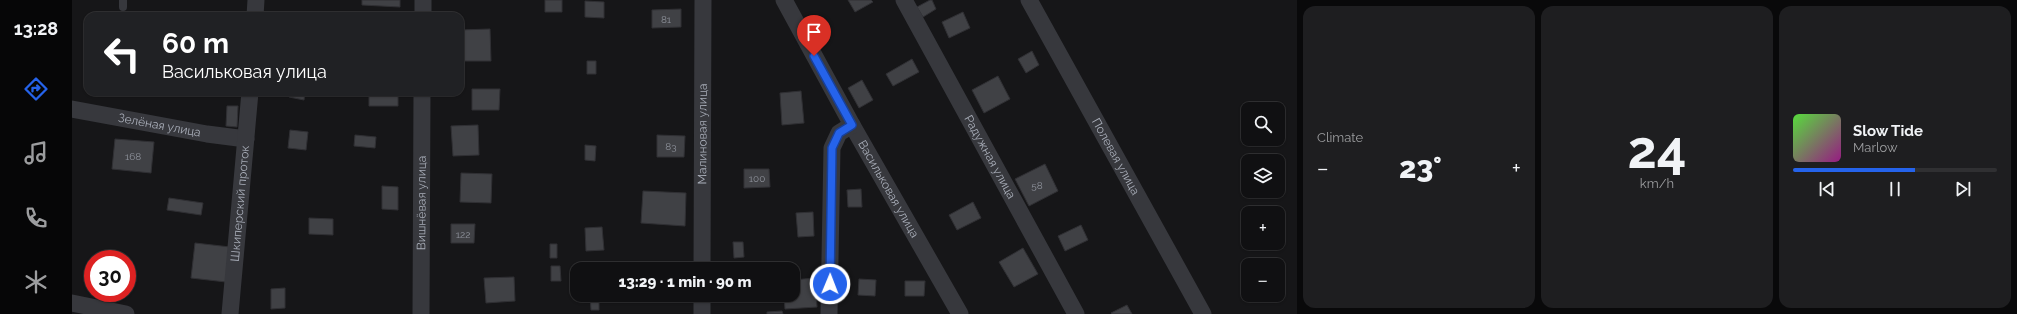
<!DOCTYPE html>
<meta charset="utf-8">
<style>
body{margin:0;font-family:Raleway,sans-serif;background:#1e1e20;color:#f1f3f6;height:100vh;display:flex;flex-direction:column;font-size:15px;white-space:nowrap}
*{box-sizing:border-box;margin:0}
p{font-size:13px;color:#9c9d9f}
.icon{flex:none;width:22px;height:22px;fill:none;stroke:currentColor;stroke-width:2;stroke-linecap:round;stroke-linejoin:round}
.map{position:relative;flex:1;overflow:hidden}
.details{display:flex;flex-direction:column;gap:6px;padding:6px;background:#09090a;width:720px}
.details>*{flex:none}
.banner{position:absolute;left:12px;top:12px;width:380px;height:84px;border-radius:12px;box-shadow:0 1px 3px #0004,0 0 0 1px #303032;background:#202124;color:#fff;overflow:hidden}
.buttons{position:absolute;left:1169px;top:102px;display:grid;gap:8px}
.buttons a{display:grid;place-items:center;width:44px;height:44px;border-radius:8px;background:#101012;box-shadow:0 1px 3px #0004,0 0 0 1px #303032;font-size:20px}
.speed{position:absolute;left:12px;top:250px;display:flex;gap:8px;font-size:20px;font-weight:700;text-align:center}
.speed>*{display:grid;place-content:center;width:52px;height:52px;border-radius:50%;background:#101012;box-shadow:0 1px 3px #0004,0 0 0 1px #303032;line-height:1}
.speed .limit{border:6px solid #d22;background:#fff;color:#111}
.pin{position:absolute;display:grid;place-items:center;width:34px;height:34px;color:#fff;margin:-41px -17px;border-radius:50% 50% 50% 0;rotate:-45deg;box-shadow:0 0 4px #0007}
.pin .icon{rotate:45deg}
.me{position:absolute;width:44px;margin:-22px;rotate:1deg;stroke-linejoin:round;filter:drop-shadow(0 0 3px #0008)}
.turn{display:flex;align-items:center;gap:14px;height:84px;padding:0 12px;font-size:18px}
.turn .icon{width:52px;height:52px;stroke-width:2.5}
.turn b{display:block;font-size:28px;line-height:34px}
.big{font-size:30px;font-weight:800;line-height:1.1}
.details .widget{flex:1;display:flex;flex-direction:column;justify-content:center;gap:6px;min-width:0;padding:0 14px;border-radius:12px;background:#1e1e20}
.details .dial{align-items:center;gap:0}
.dial b{font-size:52px;line-height:1}
.song{display:flex;align-items:center;gap:12px}
.cover{width:48px;height:48px;border-radius:6px;background:linear-gradient(135deg,hsl(110 70% 55%),hsl(310 70% 35%))}
.played{height:4px;border-radius:2px;background:linear-gradient(90deg,#2563eb 60%,#303032 60%)}
.keys{display:flex;justify-content:space-around;direction:ltr}
.heat{display:flex;justify-content:space-between;align-items:center;font-size:22px;direction:ltr}
.details .tiles{flex:1;display:grid;gap:6px;grid-template-columns:repeat(3,1fr)}
.trip{position:absolute;left:498px;top:262px;width:230px;height:40px;border-radius:12px;background:#101012;box-shadow:0 1px 3px #0004,0 0 0 1px #303032;font-weight:800;line-height:40px;text-align:center}
main{display:flex;flex:1;min-height:0}
.tab-bar{display:flex;flex-direction:column;width:72px;justify-content:space-around;align-items:center;background:#060607;color:#9c9d9f}
.tab-bar .icon{width:28px;height:28px}
.tab-bar .selected{color:#2563eb}
.tab-bar b{font-size:18px;color:#f1f3f6}
.map>svg:first-child{display:block}
.building{fill:#404145;stroke:#303034}
.lines{fill:none;stroke-linecap:round;stroke-linejoin:round}
.service{stroke:#37383d;stroke-width:8}
.minor{stroke:#37383d;stroke-width:17}
.route-casing{stroke:#184099;stroke-width:10}
.route{stroke:#2563eb;stroke-width:7}
.labels{text-anchor:middle;dominant-baseline:central;stroke-width:4;stroke-linejoin:round;paint-order:stroke}
.number-label{font-size:10px;fill:#8e929b}
.street-label{font-size:12px;fill:#a8adb8;stroke:#111113}
</style>
<main>
<nav class="tab-bar">
<b>13:28</b>
<svg class="icon selected" aria-label="directions" viewBox="0 0 24 24"><path d="M12 3l9 9-9 9-9-9zM9 14v-3h6M13 9l2 2-2 2"/></svg>
<svg class="icon" aria-label="music" viewBox="0 0 24 24"><path d="M9 18V5l10-2v13"/><circle cx="6" cy="18" r="3"/><circle cx="16" cy="16" r="3"/></svg>
<svg class="icon" aria-label="phone" viewBox="0 0 24 24"><path d="M5 4h4l2 5-3 2q2 4 5 5l2-3 5 2v4C11 20 4 13 5 4z"/></svg>
<svg class="icon" aria-label="climate" viewBox="0 0 24 24"><path d="M12 3v18M4 7l16 10M4 17L20 7"/></svg>
</nav>
<div class="map">
<svg width="1225" height="314" viewBox="0 0 1225 314">
<rect width="100%" height="100%" fill="#161618"/>
<!-- building -->
<path class="building" d="M290,0h38v7l-38,-2z
M473,0h17v12h-17z
M776,0h23l2,2 -18,10z
M858,0h2l4,9 -13,8 -6,-10z
M513,1l19,1v16l-19,-1z
M609,9v18l-29,1v-18z
M891,12l7,16 -21,10 -7,-16z
M161,13l14,2v1h-14z
M418,29l1,32h-31v-31z
M960,51l7,14 -13,8 -8,-14z
M840,59l7,13 -26,14 -7,-12z
M515,61h9v13h-9z
M926,76l12,23 -26,14 -12,-23z
M790,80l11,20 -14,8 -11,-20z
M400,89h28l-1,21h-27z
M729,91l3,32 -22,2 -2,-32z
M218,92h15l-1,8 -15,-3z
M297,92h29v14h-29z
M155,106h11l-1,21 -11,-1z
M406,125l1,30 -26,1 -2,-30z
M218,130l18,2 -2,18 -18,-2z
M283,135l21,2 -1,11 -21,-2z
M585,135l28,1 -1,21h-27z
M43,139l39,3 -3,31 -39,-4z
M513,145l11,1 -1,15 -10,-1z
M973,164l13,27 -29,15 -14,-27z
M672,169h25l1,18 -26,1z
M389,173l31,1 -1,29 -31,-1z
M310,186l16,1v23l-16,-1z
M789,189l1,18h-14l-1,-17z
M571,191l43,2 -1,33 -44,-3z
M97,198l34,5 -2,12 -34,-5z
M901,202l8,16 -24,12 -8,-15z
M741,212l1,24 -16,1 -2,-24z
M237,218l24,1v16l-24,-1z
M379,224h24l-1,19h-23z
M1009,225l7,15 -23,11 -7,-15z
M530,227l2,23 -18,1 -1,-23z
M661,242h10l1,15 -10,1z
M123,243l35,4 -4,35 -35,-4z
M478,244h7v14h-7z
M951,248l15,26 -24,13 -15,-25z
M479,266h9l1,15h-10z
M579,267h22v2h-22z
M442,277l1,24 -29,2 -2,-25z
M743,278l2,29 -32,2 -1,-14h9v-15z
M787,279l17,1 -1,16 -17,-1z
M833,281h20l-1,15h-19z
M213,288v20l-14,1v-20z
M518,295h9v15h-8z
M1055,305l5,9h-20l-1,-1z
M710,311l1,3h-16v-2z"/>
<g class="lines">
<!-- service -->
<path class="service" d="M51,7v-7"/>
<!-- minor -->
<g class="minor">
<path id="s1" d="M712,0l68,125 108,189"/>
<path id="s2" d="M832,0l172,314"/>
<path id="s3" d="M957,0l174,314"/>
<path d="M183,16l1,-16"/>
<path d="M351,16v-16"/>
<path id="s4" d="M0,109l135,25 39,5"/>
<path id="s5" d="M630,269l1,-269"/>
<path d="M630,295v19"/>
<path d="M0,303l54,11"/>
<path id="s6" d="M158,314l20,-222"/>
<path id="s7" d="M349,314l1,-222"/>
<path d="M757,314l3,-166 7,-15 13,-8"/>
</g>
</g>
<g class="lines">
<!-- route casing -->
<g class="route-casing">
<path id="route" d="M742,56l38,69 -13,8 -7,15 -2,136"/>
</g>
<!-- route -->
<use href="#route" class="route"/>
</g>
<g class="labels">
<!-- number labels -->
<g class="number-label">
<text x="594" y="19">81</text>
<text x="599" y="146">83</text>
<text x="61" y="156">168</text>
<text x="685" y="178">100</text>
<text x="965" y="185">58</text>
<text x="391" y="234">122</text>
</g>
<!-- street labels -->
<g class="street-label">
<text stroke="none"><textPath href="#s4" startOffset="89">Зелёная улица</textPath></text>
<text stroke="none"><textPath href="#s5" startOffset="135">Малиновая улица</textPath></text>
<text stroke="none"><textPath href="#s2" startOffset="179">Радужная улица</textPath></text>
<text stroke="none"><textPath href="#s3" startOffset="179">Полевая улица</textPath></text>
<text stroke="none"><textPath href="#s1" startOffset="216">Васильковая улица</textPath></text>
<text stroke="none"><textPath href="#s6" startOffset="111">Шкиперский проток</textPath></text>
<text stroke="none"><textPath href="#s7" startOffset="111">Вишнёвая улица</textPath></text>
</g>
</g>
</svg>
<div class="buttons">
<a><svg class="icon" aria-label="search" viewBox="0 0 24 24"><circle cx="10" cy="10" r="6"/><path d="M15 15l6 6"/></svg></a>
<a><svg class="icon" aria-label="layers" viewBox="0 0 24 24"><path d="M12 4l9 5-9 5-9-5zM3 14l9 5 9-5"/></svg></a>
<a>+</a>
<a>−</a>
</div>
<div class="speed"><div class="limit">30</div></div>
<div class="pin" style="left:742px;top:56px;background:#d93025"><svg class="icon" aria-label="arrive" viewBox="0 0 24 24"><path d="M6 21V4h12l-3 4 3 4H6"/></svg></div>
<svg class="me" style="left:758px;top:284px" viewBox="-20 -20 40 40"><circle r="17" fill="#2563eb" stroke="#fff" stroke-width="3"/><path d="M0-11L8 9 0 5-8 9z" fill="#fff"/></svg>
<div class="trip">13:29 · 1 min · 90 m</div>
<div class="banner">
<div class="turn"><svg class="icon" aria-label="left" viewBox="0 0 24 24"><path d="M17 20v-9H6M10 6l-5 5 5 5"/></svg><div><b>60 m</b>Васильковая улица</div></div>
</div>
</div>
<section class="details">
<div class="tiles">
<div class="widget"><p>Climate</p>
<div class="heat"><a>−</a><b class="big">23°</b><a>+</a></div>
</div>
<div class="widget dial"><b>24</b><p>km/h</p></div>
<div class="widget">
<div class="song"><i class="cover"></i><div><b>Slow Tide</b><p>Marlow</p></div></div>
<div class="played"></div>
<div class="keys"><svg class="icon" aria-label="previous" viewBox="0 0 24 24"><path d="M18 5L8 12l10 7zM5 5v14"/></svg><svg class="icon" aria-label="pause" viewBox="0 0 24 24"><path d="M8 5v14M16 5v14"/></svg><svg class="icon" aria-label="next" viewBox="0 0 24 24"><path d="M6 5l10 7-10 7zM19 5v14"/></svg></div>
</div>
</div>
</section>
</main>
